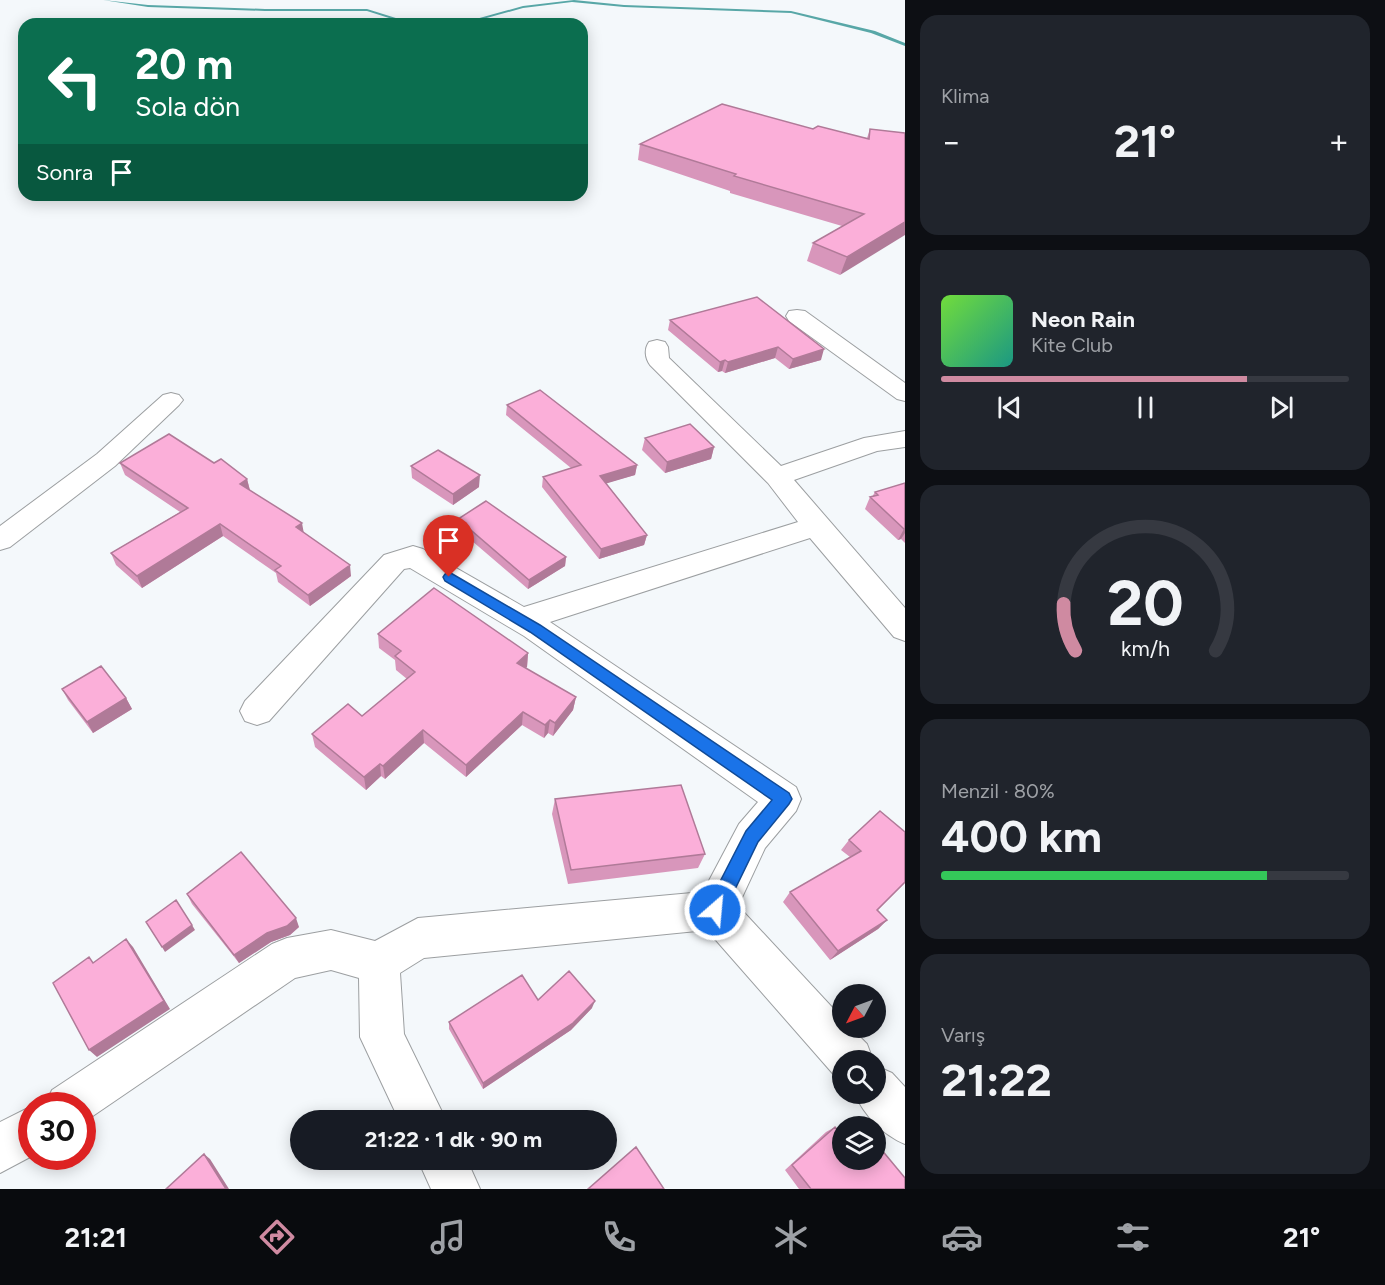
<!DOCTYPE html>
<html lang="tr">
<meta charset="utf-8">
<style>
body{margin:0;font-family:Figtree,sans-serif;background:#20242c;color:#f1f3f6;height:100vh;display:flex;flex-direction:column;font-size:22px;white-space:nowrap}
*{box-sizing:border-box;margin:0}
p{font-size:20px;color:#9ea1a6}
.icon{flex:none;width:33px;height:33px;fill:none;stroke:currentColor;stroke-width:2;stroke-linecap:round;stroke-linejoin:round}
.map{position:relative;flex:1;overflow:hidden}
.panel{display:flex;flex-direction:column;gap:15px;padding:15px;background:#0d0f14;width:480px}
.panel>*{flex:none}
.guide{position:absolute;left:18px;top:18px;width:570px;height:183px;border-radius:18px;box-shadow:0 3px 15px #0003;background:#0b6e4f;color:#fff;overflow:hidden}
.needle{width:39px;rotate:229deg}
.fabs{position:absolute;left:832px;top:984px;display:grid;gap:12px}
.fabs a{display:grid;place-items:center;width:54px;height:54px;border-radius:50%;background:#171b24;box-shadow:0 3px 15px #0003;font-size:30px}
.speed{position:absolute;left:18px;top:1092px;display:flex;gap:12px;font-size:30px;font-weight:700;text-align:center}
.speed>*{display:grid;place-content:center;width:78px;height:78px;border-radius:50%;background:#171b24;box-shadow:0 3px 15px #0003;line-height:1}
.speed .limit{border:9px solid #d22;background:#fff;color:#111}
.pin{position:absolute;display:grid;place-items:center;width:51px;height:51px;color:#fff;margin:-62px -26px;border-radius:50% 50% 50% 0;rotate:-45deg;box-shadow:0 0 6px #0007}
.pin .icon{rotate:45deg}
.me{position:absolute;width:66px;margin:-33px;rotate:27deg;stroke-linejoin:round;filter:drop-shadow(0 0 4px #0008)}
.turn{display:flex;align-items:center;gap:21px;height:126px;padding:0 18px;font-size:27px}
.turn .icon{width:78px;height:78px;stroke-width:2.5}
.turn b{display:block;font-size:42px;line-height:51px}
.then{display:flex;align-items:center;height:57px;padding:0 18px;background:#0003;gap:12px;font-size:22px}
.big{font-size:45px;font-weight:700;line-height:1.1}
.panel .card{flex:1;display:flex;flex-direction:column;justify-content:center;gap:9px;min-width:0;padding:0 21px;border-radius:18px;background:#20242c}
.panel .dial{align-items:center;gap:0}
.dial svg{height:156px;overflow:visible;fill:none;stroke:#363941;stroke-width:7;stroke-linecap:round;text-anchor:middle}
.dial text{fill:#f1f3f6;stroke:none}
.song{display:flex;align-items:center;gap:18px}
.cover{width:72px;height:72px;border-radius:9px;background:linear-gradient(135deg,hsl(100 70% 55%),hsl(170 70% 35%))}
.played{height:6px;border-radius:3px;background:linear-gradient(90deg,#cf8aa1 75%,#363941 75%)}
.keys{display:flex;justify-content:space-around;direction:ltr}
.heat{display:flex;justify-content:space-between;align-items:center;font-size:33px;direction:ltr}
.charge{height:9px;border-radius:4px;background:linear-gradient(90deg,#34c759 80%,#363941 0)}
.trip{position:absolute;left:290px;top:1110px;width:327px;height:60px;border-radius:30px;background:#171b24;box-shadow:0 3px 15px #0003;font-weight:700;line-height:60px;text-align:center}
.tab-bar{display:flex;height:96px;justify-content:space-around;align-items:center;background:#090b0e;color:#9ea1a6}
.tab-bar .icon{width:42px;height:42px}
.tab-bar .selected{color:#cf8aa1}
.tab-bar b{font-size:27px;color:#f1f3f6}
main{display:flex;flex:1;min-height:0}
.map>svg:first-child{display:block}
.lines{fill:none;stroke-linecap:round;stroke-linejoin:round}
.stream{fill:#58a7a7;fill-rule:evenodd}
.minor-casing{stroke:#9c9fa1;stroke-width:2}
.minor{fill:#fff;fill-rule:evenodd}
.wall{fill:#d896bb}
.shaded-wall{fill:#b07a98}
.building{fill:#fbafd9;stroke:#b07a98;stroke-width:1.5}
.route{fill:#1a73e8;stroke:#114b97;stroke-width:1.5}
</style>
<main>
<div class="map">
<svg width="905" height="1189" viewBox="0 0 905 1189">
<rect width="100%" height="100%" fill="#f4f8fb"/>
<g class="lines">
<!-- stream -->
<path class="stream" d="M103,0l45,5 117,4h102l48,15h-7l-41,-13h-102l-117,-4z
M574,0l50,5 167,6 84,20 30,12v3l-34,-13 -80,-20 -167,-6 -52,-5 -49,6 -58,16h-7l65,-18z"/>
<!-- minor casing -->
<g class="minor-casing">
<path id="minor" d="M797,310l8,1 100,72v18l-8,-2 -108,-78 -3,-5 3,-5z
M657,340l8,2 3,5 1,11 112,108 83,-28 41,-7v16l-28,4 -83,29 111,128v33l-11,-4 -84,-99 -260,84 246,165 5,12 -5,12 -31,37 -27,58 105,113v9h8l16,16 6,16h-30v19l-8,-3 -128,-146 -283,28 -24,15 4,61 42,86h-47l-39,-83 -1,-59 -28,-8 -36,8 -211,144 -2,1v-17h-37l7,-16 220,-146 15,-6 44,-8 44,11 43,-23 285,-26 36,-68 19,-22 -234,-166 -114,-68 -6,1 -135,152 -12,4 -12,-4 -5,-10 5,-10 139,-146 29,-9 10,3 101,58 274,-85 -30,-39 -118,-118c-5,-7 -6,-16 -1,-23z
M171,393l8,2 4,5 -4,5 -64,61 -105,81 -10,3v-24l97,-72 66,-59z
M876,1066l16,7 13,14v57c-22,-9 -41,-29 -50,-50h21z
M32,1106v50l-32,17v-51z
M418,1160h49l13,29h-49z"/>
</g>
<!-- minor -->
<use href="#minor" class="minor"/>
</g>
<!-- wall -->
<path class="wall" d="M813,129l54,9 3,-9 35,4 -65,142 -33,-14 6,-18 29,-17 -112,-33v-2l-92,-31 2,-16z
M757,297l64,63 -32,9 -14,-11 -50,15 -3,-2 -4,1 -50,-42 2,-10z
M507,405l130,60 -2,10 -29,8 41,52 -3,10 -45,14 -57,-72 1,-10 28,-9 -65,-53z
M645,438l69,9 -3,12 -46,14 -23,-23z
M120,463h94l33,16 3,11 53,42 48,44 -41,30 -32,-24 -2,-9 -53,-37 -81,52 -26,-23 -5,-12 69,-41 -55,-37z
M411,466l68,21 -26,18 -41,-27z
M905,483v60l-4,-4 -3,1 -33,-31 5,-12h2l3,-5z
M458,519l108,38 -1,9 -37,23 -70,-60z
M378,634l150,19 -1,14 -2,1 51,29 -3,13 -20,26 -5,-3 -4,5 -22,-13 -56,52 -42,-34 -39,36 -4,-3 -15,14 -51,-43 -3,-13 50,-18 45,-37 -11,-9 -1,-10 -16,-12z
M62,689l64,9 6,11 -39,24 -25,-33z
M555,799l150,55 -7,14 -130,16 -16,-70z
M849,840l56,43 -27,27 9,10 -9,9 -48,31 -47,-58 7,-10 60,-35 -9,-7z
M187,894l112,33 -9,8 -19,7 -32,21 -47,-59z
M538,1000l54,8 -21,22 -88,59 -34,-60v-7z
M835,1127l5,7 3,-3v29l62,29h-106l-14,-19 41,-38z"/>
<!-- shaded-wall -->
<path class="shaded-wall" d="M905,222v13l-65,40 7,-18z
M778,347l-3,11 -50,15 3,-11z
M824,349l-3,11 -32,9 4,-10z
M725,360l-3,11 -4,1 2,-10z
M714,447l-3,12 -46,14 2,-11z
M637,465l-2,10 -37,11 2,-10z
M480,475l-1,12 -26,18v-11z
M247,479l3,12 -10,-7z
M302,523l2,11 -8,-7z
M220,524l3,12 -81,52 -5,-12z
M904,529h1v4l-4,6 -3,1z
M647,535l-3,10 -45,14 2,-10z
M566,557l-1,9 -37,23 1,-9z
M350,565l1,11 -41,30 -2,-11z
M528,653l-1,14 -11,10 1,-14z
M576,697l-3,13 -20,26 2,-13z
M126,698l6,11 -39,24 -6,-11z
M523,712l-1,13 -56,52v-12z
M550,720l-2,13 -4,5 1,-13z
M423,730l1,13 -39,36 -2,-13z
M380,764l1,12 -15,14 -2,-13z
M296,918l3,9 -9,8 -19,7 -32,21 -5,-8 33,-22z
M887,920l-9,9 -48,31 8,-9z
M192,925l3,5 -30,22 -3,-5z
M126,939l7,8 37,62 -73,48 -8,-7z
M595,1001l-3,7 -21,22 -88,59v-6z
M204,1154l6,5 19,30h-3z"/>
<!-- building -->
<path class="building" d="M722,104l91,25 5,-3 51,13 1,-10 35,4v89l-58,35 -34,-14 51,-29 -130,-38 2,-2 -96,-30z
M757,297l67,52 -31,10 -15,-12 -50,15 -3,-2 -5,2 -50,-42z
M540,390l97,75 -37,11 47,59 -46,14 -58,-72 38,-12 -74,-60z
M690,424l24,23 -47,15 -22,-24z
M169,434l45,29 7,-4 26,20 -7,5 62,39 -6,4 54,38 -42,30 -33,-25 6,-4 -61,-42 -83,52 -26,-23 77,-45 -68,-45z
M438,450l42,25 -27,19 -42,-28z
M905,483v46h-1l-34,-32 8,-2 -3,-3z
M486,501l80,56 -37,23 -71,-61z
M434,588l94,65 -11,10 59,34 -21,26 -5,-3 -5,5 -22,-13 -57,53 -43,-35 -40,36 -3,-2 -16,13 -52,-43 36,-30 14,12 53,-44 -20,-16 6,-5 -23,-17z
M101,666l25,32 -39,24 -25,-33z
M681,785l24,69 -134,16 -16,-71z
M880,811l25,21v50l-28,28 10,10 -49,31 -48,-59 71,-41 -12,-11z
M241,852l55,66 -9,8 -20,7 -33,22 -47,-61z
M176,900l16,25 -30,22 -16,-25z
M126,939l38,62 -75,49 -36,-67 36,-26 4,6z
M569,971l26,30 -22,22 -90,60 -34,-61 73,-47 16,25z
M857,1120l5,6h-11z
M835,1127l6,8 2,-2v27h33v-17l29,35v11h-94l-19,-24z
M636,1147l28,42h-76z
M204,1154l22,35h-60z"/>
<!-- route -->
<path class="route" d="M449,572l91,53 249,168 3,6 -3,5 -31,38 -36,74 -7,2 -6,-2 -3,-6 3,-7 37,-72 26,-31 -242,-168 -85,-51 -2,-4 2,-3z"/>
</svg>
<div class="fabs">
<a><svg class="needle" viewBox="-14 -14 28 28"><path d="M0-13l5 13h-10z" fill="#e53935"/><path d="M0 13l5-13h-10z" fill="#9ea1a6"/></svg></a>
<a><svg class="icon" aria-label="search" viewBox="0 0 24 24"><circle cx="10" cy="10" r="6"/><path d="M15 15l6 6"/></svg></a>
<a><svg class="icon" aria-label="layers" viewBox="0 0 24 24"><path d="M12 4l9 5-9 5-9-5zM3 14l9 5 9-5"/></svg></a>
</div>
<div class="speed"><div class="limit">30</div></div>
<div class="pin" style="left:449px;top:577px;background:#d93025"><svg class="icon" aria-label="arrive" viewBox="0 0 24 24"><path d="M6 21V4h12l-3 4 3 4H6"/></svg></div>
<svg class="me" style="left:715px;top:910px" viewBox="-20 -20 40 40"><circle r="17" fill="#1a73e8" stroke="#fff" stroke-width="3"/><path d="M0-11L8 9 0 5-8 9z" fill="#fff"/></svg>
<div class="trip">21:22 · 1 dk · 90 m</div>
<div class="guide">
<div class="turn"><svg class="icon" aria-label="left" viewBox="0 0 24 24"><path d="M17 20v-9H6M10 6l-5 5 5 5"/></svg><div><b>20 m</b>Sola dön</div></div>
<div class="then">Sonra<svg class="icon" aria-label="arrive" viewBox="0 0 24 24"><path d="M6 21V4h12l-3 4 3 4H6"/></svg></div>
</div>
</div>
<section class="panel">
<div class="card"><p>Klima</p>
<div class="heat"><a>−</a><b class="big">21°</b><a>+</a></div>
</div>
<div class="card">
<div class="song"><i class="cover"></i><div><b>Neon Rain</b><p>Kite Club</p></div></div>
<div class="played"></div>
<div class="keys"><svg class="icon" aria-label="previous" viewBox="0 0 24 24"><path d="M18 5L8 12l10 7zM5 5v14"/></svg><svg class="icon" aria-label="pause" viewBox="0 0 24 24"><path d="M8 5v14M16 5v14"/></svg><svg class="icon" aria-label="next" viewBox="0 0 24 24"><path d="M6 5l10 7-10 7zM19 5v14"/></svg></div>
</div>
<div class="card dial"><svg viewBox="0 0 100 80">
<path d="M14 69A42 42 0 1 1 86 69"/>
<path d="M14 69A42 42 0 0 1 8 45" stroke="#cf8aa1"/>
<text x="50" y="56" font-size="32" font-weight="700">20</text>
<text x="50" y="72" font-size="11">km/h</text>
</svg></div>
<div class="card"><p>Menzil · 80%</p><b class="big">400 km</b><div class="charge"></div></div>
<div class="card"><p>Varış</p><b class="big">21:22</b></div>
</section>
</main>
<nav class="tab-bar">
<b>21:21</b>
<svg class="icon selected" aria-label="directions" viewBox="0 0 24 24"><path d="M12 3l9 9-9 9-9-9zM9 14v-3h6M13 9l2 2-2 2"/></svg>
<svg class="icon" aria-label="music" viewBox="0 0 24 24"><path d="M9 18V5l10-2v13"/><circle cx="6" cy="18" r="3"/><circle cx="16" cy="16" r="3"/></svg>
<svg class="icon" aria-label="phone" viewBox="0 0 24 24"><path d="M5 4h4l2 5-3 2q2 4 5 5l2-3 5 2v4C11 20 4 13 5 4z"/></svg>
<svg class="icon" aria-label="climate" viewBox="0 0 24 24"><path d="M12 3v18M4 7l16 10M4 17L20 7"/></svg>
<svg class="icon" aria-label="car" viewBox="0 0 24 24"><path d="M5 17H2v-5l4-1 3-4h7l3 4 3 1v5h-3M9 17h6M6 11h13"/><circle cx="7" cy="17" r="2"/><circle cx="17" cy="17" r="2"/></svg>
<svg class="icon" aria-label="filters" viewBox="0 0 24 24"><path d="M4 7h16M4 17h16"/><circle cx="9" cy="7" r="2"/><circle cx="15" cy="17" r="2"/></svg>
<b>21°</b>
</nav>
